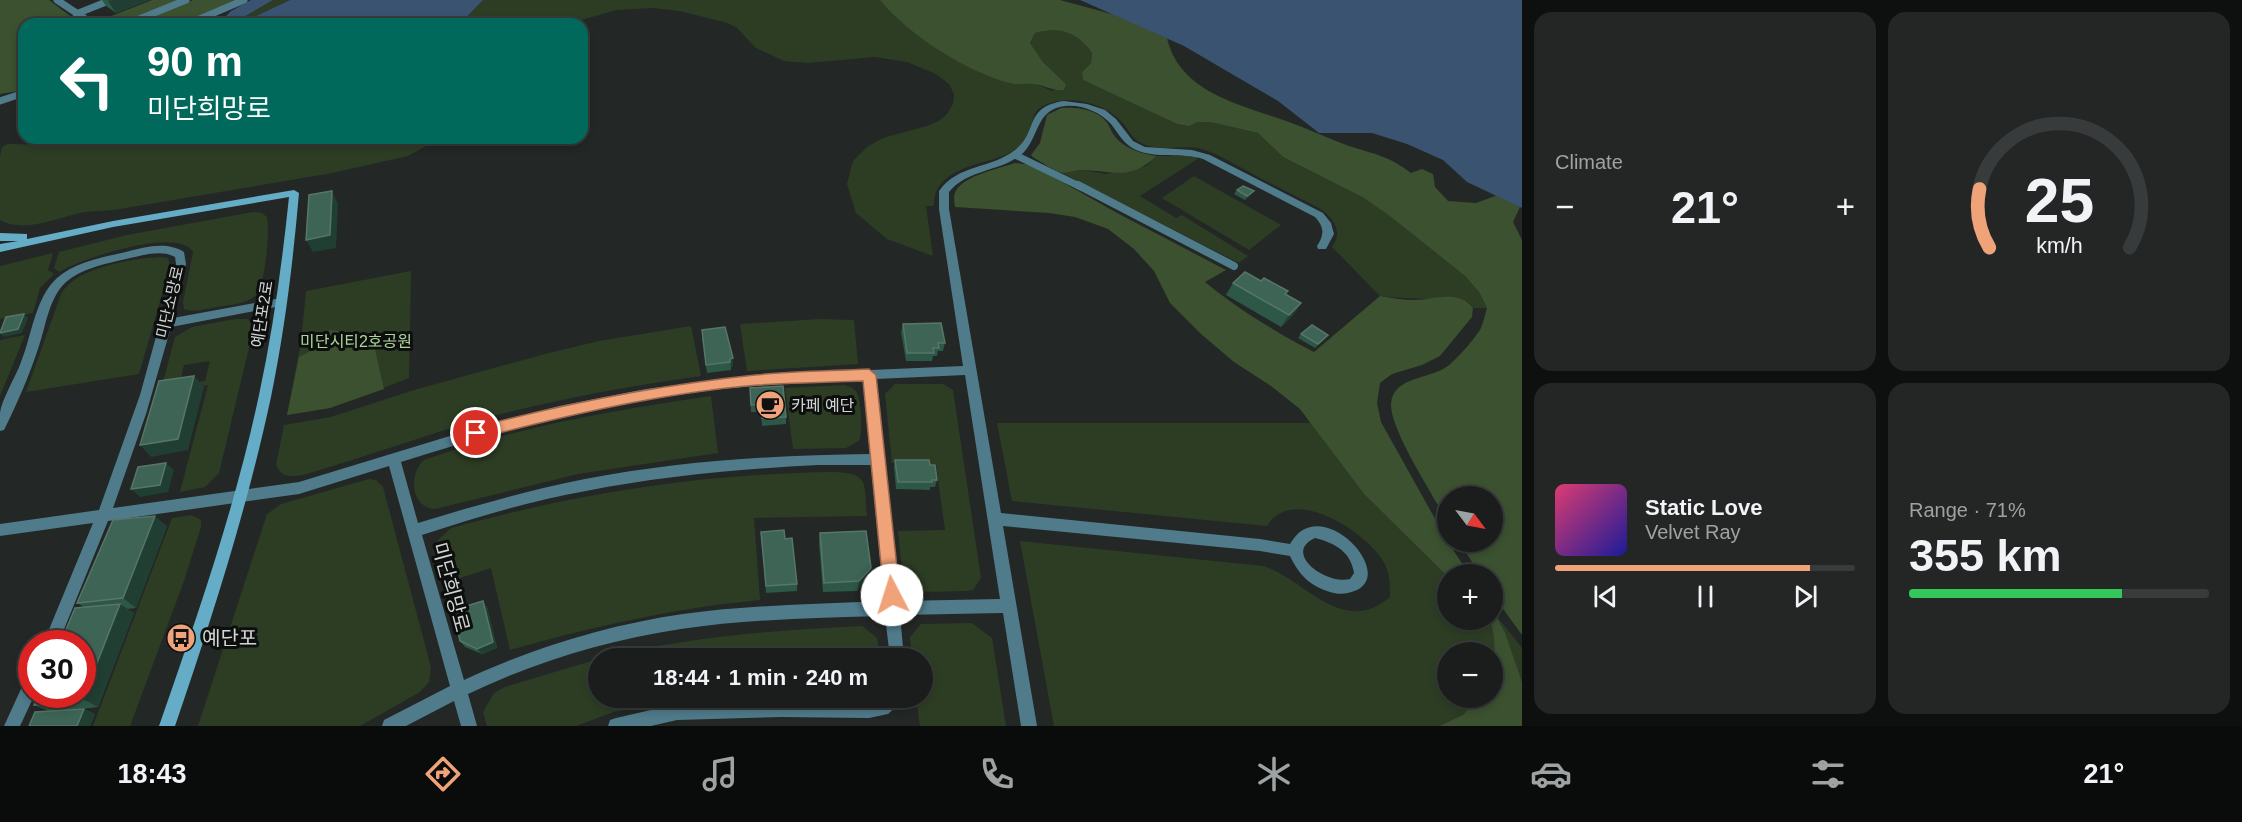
<!DOCTYPE html>
<meta charset="utf-8">
<style>
body{margin:0;font-family:Helvetica,"Noto Sans KR",sans-serif;background:#232625;color:#f1f3f6;height:100vh;display:flex;flex-direction:column;font-size:22px;white-space:nowrap}
*{box-sizing:border-box;margin:0}
p{font-size:20px;color:#9fa2a3}
.icon{flex:none;width:33px;height:33px;fill:none;stroke:currentColor;stroke-width:2;stroke-linecap:round;stroke-linejoin:round}
.map{position:relative;flex:1;overflow:hidden}
.panel{display:flex;flex-direction:column;gap:12px;padding:12px;background:#0e100f;width:720px}
.panel>*{flex:none}
.hud{position:absolute;left:18px;top:18px;width:570px;height:126px;border-radius:18px;box-shadow:0 3px 9px #0003,0 0 0 2px #383b3b;background:#00695c;color:#fff;overflow:hidden}
.needle{width:39px;rotate:122deg}
.controls{position:absolute;left:1437px;top:486px;display:grid;gap:12px}
.controls a{display:grid;place-items:center;width:66px;height:66px;border-radius:50%;background:#1a1d1c;box-shadow:0 3px 9px #0003,0 0 0 2px #383b3b;font-size:30px}
.speed{position:absolute;left:18px;top:630px;display:flex;gap:12px;font-size:30px;font-weight:700;text-align:center}
.speed>*{display:grid;place-content:center;width:78px;height:78px;border-radius:50%;background:#1a1d1c;box-shadow:0 3px 9px #0003,0 0 0 2px #383b3b;line-height:1}
.speed .limit{border:9px solid #d22;background:#fff;color:#111}
.pin{position:absolute;display:grid;place-items:center;width:51px;height:51px;color:#fff;margin:-26px;border:3px solid #fff;border-radius:50%;box-shadow:0 2px 6px #0007}
.me{position:absolute;width:66px;margin:-33px;rotate:355deg;stroke-linejoin:round;filter:drop-shadow(0 0 4px #0008)}
.turn{display:flex;align-items:center;gap:21px;height:126px;padding:0 30px;font-size:27px}
.turn .icon{width:78px;height:78px;stroke-width:2.5}
.turn b{display:block;font-size:42px;line-height:51px}
.big{font-size:45px;font-weight:600;line-height:1.1}
.panel .tile{flex:1;display:flex;flex-direction:column;justify-content:center;gap:9px;min-width:0;padding:0 21px;border-radius:18px;background:#232625}
.panel .dial{align-items:center;gap:0}
.dial svg{height:156px;overflow:visible;fill:none;stroke:#383b3b;stroke-width:7;stroke-linecap:round;text-anchor:middle}
.dial text{fill:#f1f3f6;stroke:none}
.song{display:flex;align-items:center;gap:18px}
.cover{width:72px;height:72px;border-radius:9px;background:linear-gradient(135deg,hsl(340 70% 55%),hsl(240 70% 35%))}
.played{height:6px;border-radius:3px;background:linear-gradient(90deg,#f0a279 85%,#383b3b 85%)}
.keys{display:flex;justify-content:space-around;direction:ltr}
.heat{display:flex;justify-content:space-between;align-items:center;font-size:33px;direction:ltr}
.charge{height:9px;border-radius:4px;background:linear-gradient(90deg,#34c759 71%,#383b3b 0)}
.panel .tiles{flex:1;display:grid;gap:12px;grid-template-columns:repeat(2,1fr)}
.trip{position:absolute;left:588px;top:648px;width:345px;height:60px;border-radius:30px;background:#1a1d1c;box-shadow:0 3px 9px #0003,0 0 0 2px #383b3b;font-weight:600;line-height:60px;text-align:center}
.tab-bar{display:flex;height:96px;justify-content:space-around;align-items:center;background:#0a0c0b;color:#9fa2a3}
.tab-bar .icon{width:42px;height:42px}
.tab-bar .selected{color:#f0a279}
.tab-bar b{font-size:27px;color:#f1f3f6}
main{display:flex;flex:1;min-height:0}
.map>svg:first-child{display:block}
.green{fill:#2d3d24;fill-rule:evenodd}
.forest{fill:#3b5130}
.water{fill:#395371}
.lines{fill:none;stroke-linecap:round;stroke-linejoin:round}
.lane-far1{stroke:#507b8b;stroke-width:7}
.lane{stroke:#507b8b;stroke-width:8}
.street{fill:#507b8b;fill-rule:evenodd}
.secondary{fill:#65acc6;fill-rule:evenodd}
.wall{fill:#2d5746}
.shaded-wall{fill:#213e33}
.building{fill:#3e6455;stroke:#567669;stroke-width:1.5}
.route{fill:#f0a279;stroke:#9c694f;stroke-width:1.5}
.labels{text-anchor:middle;dominant-baseline:central;stroke-width:6;stroke-linejoin:round;paint-order:stroke}
.street-label{font-size:16px;fill:#d3d5d5;stroke:#0d0f0f}
.park-label{font-size:16px;fill:#add49a;stroke:#0d0f0f}
.poi-label{font-size:16px;fill:#d3d5d5;stroke:#0d0f0f;text-anchor:start}
.near-street-label{font-size:20px;fill:#d3d5d5;stroke:#0d0f0f}
.near-poi-label{font-size:20px;fill:#d3d5d5;stroke:#0d0f0f;text-anchor:start}
</style>
<main>
<div class="map">
<svg width="1522" height="726" viewBox="0 0 1522 726">
<rect width="100%" height="100%" fill="#232726"/>
<!-- green -->
<path class="green" d="M273,0h17l-34,16 8,8h-32z
M483,0h397c30,36 87,70 132,83 7,2 15,0 23,1 6,1 12,5 17,7l14,-7 -23,-22 -13,-19 5,-10c25,-7 42,-1 57,20l-1,10 -9,9 1,8 94,44 11,2 9,-4h13l48,11 25,24 81,41 27,19 74,59 14,16 8,16h-14l-5,-6c-29,-5 -58,-2 -88,-6l-48,-49c12,-16 1,-29 -13,-39 -26,-13 -52,-26 -77,-40 -12,-6 -24,-14 -37,-18 -20,-7 -42,3 -62,-6 -12,-5 -14,-15 -22,-23 -15,-16 -45,-25 -67,-19 -27,7 -17,18 -28,36 -6,11 -18,16 -29,20 -25,8 -64,14 -63,48h-8l7,50 -46,-17 -31,-26 -9,-29 6,-23 14,-14 16,-9 44,-12 12,-5 8,-7 6,-10 1,-10 -5,-10 -13,-10 -29,-12 -32,-5 -67,6 -24,-2 -28,-13 -20,-21 -12,-5 -45,-11 -26,-3 -36,2 -50,14h-107z
M206,138h235l-33,18 -76,17 -218,37c-10,1 -20,1 -29,2 -26,5 -60,22 -85,8v-64l2,-9 6,-3 98,2 98,-5z
M1157,156h33l9,2 -59,38 36,22 6,-3 66,41 -9,7 -177,-90 21,-3 23,4 40,-8z
M1194,176l87,49 -32,25 -87,-52z
M253,212l9,1 5,4c3,12 -2,70 -11,78 -9,9 -27,10 -40,12 -11,2 -21,6 -32,2l-1,-7 10,-50c-15,-26 -113,7 -134,20l-5,-4 5,-16 68,-17z
M53,253l-5,17 6,4 -14,14 -7,25 -33,6v-53z
M160,257l8,1 2,9 -31,107 -113,18 35,-98c15,-27 70,-35 99,-37z
M411,271l-2,107 -79,30 -43,7 14,-73 5,-51z
M235,319h13l6,8 -35,146 -14,14 -25,5 28,-107 -48,8 15,-56 17,-10zM210,361l-5,20 -26,5 5,-21z
M820,319l34,1 4,44 -111,7 -7,-47z
M691,326l10,50c-72,10 -144,23 -215,42 -61,17 -121,39 -183,57 -11,2 -22,3 -27,-10l8,-40 47,-8 83,-27 131,-36 54,-13z
M25,335l-25,61v-56z
M895,384h48l10,6 28,188 -8,12 -5,1c-68,1 -63,9 -70,-60l47,-1 -9,-66 -44,-1 -7,-69z
M845,385c5,2 9,3 12,8 4,8 6,39 2,48l-13,7 -53,1 -8,-61z
M711,396l7,57 -140,21 -143,35c-24,-1 -27,-35 -11,-49 93,-33 190,-50 287,-64z
M997,423h314l53,71 83,82 1,44h42c6,16 8,32 3,49l-1,-17h-44v46h29l-14,17 -24,11h-385l-34,-185 243,25c42,13 79,72 127,31 0,-12 0,-25 -7,-36 -18,-30 -91,-77 -116,-35l-255,-25z
M833,472c37,1 31,11 34,44l-113,2 6,82c-86,8 -168,27 -250,50l-19,-82 -49,16 -9,-33 6,-12 12,-11c129,-35 248,-54 382,-56z
M369,479l7,1 7,7 48,180 -2,15 -9,10 -60,34h-162l69,-212 14,-10z
M191,515l10,5v7l-17,54 -54,145h-37l79,-208z
M1495,614l27,34v34z
M972,623l20,15 14,88h-86l-4,-28h6v-40h-10l-2,-21 11,-13z
M862,626l15,12 3,20h-278c86,-21 172,-28 260,-32z
M598,659v39h103l-37,3 -50,11 -38,14h-89l-4,-14 11,-19 11,-6z"/>
<!-- forest -->
<path class="forest" d="M0,0h49l32,24h-57v66l-24,4z
M152,0h30l-60,24 -26,-2z
M193,0h44l-57,24h-46z
M880,0h180l55,15 52,23c13,56 76,67 122,84 20,7 40,17 60,24 25,8 40,10 62,27l11,-4 11,5 2,13 13,14 28,2 22,-8 22,12 -7,15 9,18v395l-29,-40 -1,-21h-12l-21,-32h33v-46h-44l-1,25c-13,-25 -57,-91 -56,-117 2,-29 41,-24 58,-39 10,-9 23,-23 31,-35 3,-6 5,-15 7,-22l-8,-16 -14,-16 -74,-59 -27,-19 -81,-41 -25,-24 -48,-11h-13l-8,4 -12,-2 -94,-44 -1,-8 9,-9 1,-10c-15,-21 -32,-27 -57,-20l-5,10 13,19 23,22 -2,6c-12,1 -20,-5 -31,-6 -6,-1 -13,1 -19,0 -43,-9 -107,-50 -134,-84z
M1061,108c16,-1 37,1 47,16 3,6 5,11 10,16 11,10 25,14 39,16 -28,25 -42,15 -75,14 -6,0 -13,3 -19,3 -8,-1 -21,-11 -29,-15l-3,-3 9,-12 7,-28z
M1015,163l17,2 87,49 107,56 -21,12c34,28 71,50 109,70l66,-56c11,2 23,4 34,4 19,0 45,-11 59,8l-1,9 -32,39 -18,9 -30,9 -12,9 -3,20 4,19 67,120 21,32 -22,2 -83,-82 -64,-85 -29,-23 -37,-24 -33,-28 -31,-31 -16,-32 -20,-22 -26,-20 -33,-12 -26,-4 -94,-6c-1,-6 -2,-13 2,-18 12,-15 41,-20 58,-26z
M329,330l50,6 -5,9 10,44 -54,19 -43,7 12,-58 27,-14 2,-3z
M1493,610l12,23 17,49v44h-83l24,-11 14,-17h15c0,-28 7,-52 -2,-78h2z"/>
<!-- water -->
<path class="water" d="M251,0h22l-41,24h-14l13,-13z
M290,0h193l-23,24h-196l-7,-5 -1,-3z
M1080,0h442v208l-55,-26 -24,-22 -36,-16 -35,-11h-53l-41,-32 -94,-55z"/>
<g class="lines">
<!-- lane-far1 -->
<path class="lane-far1" d="M57,0l36,24
M76,14l35,-14
M127,24l59,-24
M188,24l56,-24
M0,101l24,-8
M1015,155l66,32"/>
<!-- lane -->
<path class="lane" d="M1078,185l156,81"/>
<!-- street -->
<path class="street" d="M1064,101l23,3 18,6 11,9 17,22 12,6 47,3 18,5 113,58 8,10 3,11 -8,15h-8l-1,-3c7,-11 8,-18 -2,-29l-112,-58c-22,-7 -46,0 -67,-9 -13,-6 -17,-16 -25,-26 -13,-15 -41,-24 -59,-14 -17,9 -16,36 -34,47 -22,15 -51,13 -69,35v17l52,304 259,26 30,5c29,-53 106,27 67,46 -9,4 -18,5 -27,2 -20,-6 -31,-17 -40,-36l-30,-5 -257,-25 34,200h-16l-18,-113 -103,2 4,43h-14l-5,-42c-68,2 -137,3 -204,13 -74,11 -146,33 -213,65l9,32h-16l-7,-25 -48,25h-24l2,-6 66,-34 -61,-220 -90,28 -191,27 -50,123h-15l50,-121 -93,13v-12l99,-14 41,-115 36,-131 -1,-7c-14,-8 -35,-1 -49,2 -21,5 -44,9 -60,23 -18,17 -20,45 -28,67 -9,27 -21,55 -34,81l-4,1c0,-6 0,-12 0,-18 2,-14 16,-37 21,-51 11,-27 14,-64 36,-84 18,-16 46,-21 69,-26 19,-5 40,-11 58,0l2,12 -13,54 108,-20 6,4 -6,4 -110,21 -25,87 -33,94 186,-26 177,-54 83,-22 87,-17 110,-14 207,-9 -24,-157v-18c19,-27 52,-22 76,-41 24,-18 8,-43 49,-49zM965,375l35,224 -101,2 -23,-222zM863,380l7,74c-95,1 -191,7 -285,25 -56,11 -112,27 -167,44l-17,-61c80,-25 160,-48 243,-63 73,-12 146,-16 219,-19zM818,465h53l13,136c-67,3 -135,4 -201,13 -76,11 -150,34 -219,66l-42,-145c54,-18 108,-34 164,-44 76,-15 154,-22 232,-26zM1315,538c20,5 36,14 39,35l-4,6c-24,6 -68,-26 -35,-41z
M32,676v18h3l-15,32h-16l22,-48z
M882,698h19l-2,6 -11,10 -19,4 -87,-1 -105,3 -26,6h-43l2,-6 6,-2 61,-14 105,-3 87,1 9,-1z"/>
<!-- secondary -->
<path class="secondary" d="M294,190l5,3c-6,69 -14,136 -28,204 -24,112 -59,221 -96,329h-16c38,-109 76,-218 100,-331 14,-65 23,-131 30,-198l-176,30 -113,25v-8l18,-3h-18v-8l27,1v5l86,-18z"/>
</g>
<!-- wall -->
<path class="wall" d="M102,0h47l-33,13 -10,-7z
M1237,190l14,5 -6,5 -11,-6z
M1233,283l52,11 16,9 -8,12 -12,12 -55,-32z
M903,324l42,19 -2,8h-5l-1,5h-4l-1,5h-26l-5,-29z
M725,327l8,39 -2,1v3l-24,3 -5,-35z
M1301,334l27,1 -13,13 -17,-10z
M750,388l36,29v7l-24,2 -1,-14h-10z
M895,460l35,5 7,15 -2,7h-5v3l-34,-1 -2,-22z
M167,526l-31,82 -9,1 7,4 -36,94 -26,3 12,-1 11,5 -5,12h-61l20,-15 -15,-6 50,-98 -7,-4z
M761,532l24,7 12,45v7l-31,2z
M820,533l51,35 -3,10 -11,13 -34,1 -4,-49z
M487,607l10,41 -15,6 -17,-7 -5,-6z"/>
<!-- shaded-wall -->
<path class="shaded-wall" d="M112,0h37l-33,13 -8,-12z
M332,191l6,13 -2,44 -23,4 -7,-12z
M1254,191l-3,4 -6,5 2,-4z
M1301,303l-8,12 -12,12 8,-12z
M24,314l4,4 -6,15 -18,4 -4,-4z
M733,358v8l-2,1 -1,-8z
M194,376l10,11 -16,63 -37,7 -11,-12z
M166,463l8,7 -6,22 -28,5 -9,-8z
M155,516l12,10 -31,82 -13,-10z
M871,568l-3,10 -11,13 2,-10z
M483,601l4,6 10,41 -15,6 -5,-5z
M120,604l14,9 -36,94 -15,-8z
M84,709l11,5 -5,12h-13z"/>
<!-- building -->
<path class="building" d="M1243,186l11,5 -7,5 -10,-6z
M332,191l-2,44 -24,5 3,-45z
M1245,272l16,9 3,-3 24,13 -3,3 16,9 -12,12 -56,-32z
M24,314l-6,15 -18,4 6,-16z
M941,323l4,20h-7l1,5h-6l1,5h-27l-4,-29z
M1312,325l16,10 -10,9 -17,-10z
M725,327l8,31 -3,1v3l-24,3 -4,-35z
M194,376l-16,63 -38,6 19,-64z
M783,386l3,31 -24,1 -1,-14 -10,1 -1,-17z
M895,460h34l1,5h5l2,15h-5v2h-34z
M166,463l-6,22 -29,4 7,-22z
M155,516l-32,82 -46,5 36,-83z
M784,530l1,9 7,-1 5,46 -31,2 -5,-54z
M866,531l5,37 -12,13 -35,2 -4,-50z
M483,601l10,41 -16,7 -17,-8 -7,-31z
M120,604l-37,95 -49,6 4,-11h44v-50h-22l15,-36z
M84,709l-7,17h-48l6,-14z"/>
<!-- route -->
<path class="route" d="M869,369l7,6 24,220 -2,6 -6,2 -6,-2 -2,-6 -21,-214c-35,1 -70,2 -105,4 -96,8 -190,30 -282,54l-5,-2 -3,-4 3,-5 5,-1c92,-24 184,-42 279,-52 37,-4 76,-4 114,-6z"/>
<!-- icons -->
<defs>
<g id="cafe-disc" transform="scale(1.5)"><circle r="9.5" fill="#f0a279" stroke="#0d0f0f"/><path d="M-5.5-4.5H6V0H3Q3 3.5 0 3.5H-2.5Q-5.5 3.5-5.5 0ZM3-3.2v2h1.7v-2ZM-6 4.5H4V6H-6Z" fill="#111"/></g>
<g id="bus-disc" transform="scale(1.5)"><circle r="9.5" fill="#f0a279" stroke="#0d0f0f"/><path d="M-5-6H5V4H4V6H2V4H-2V6H-4V4H-5ZM-3.5-4V0h7V-4ZM-3.5 1.2v1.5H-2V1.2ZM2 1.2v1.5H3.5V1.2Z" fill="#111"/></g>
</defs>
<g fill-rule="evenodd">
<use href="#cafe-disc" x="770" y="405"/>
<use href="#bus-disc" x="181" y="638"/>
</g>
<g class="labels">
<!-- street labels -->
<g class="street-label">
<text transform="translate(170 302) rotate(-77)">미단소망로</text>
<text transform="translate(262 314) rotate(-81)">예단포2로</text>
</g>
<!-- park labels -->
<g class="park-label">
<text x="356" y="341">미단시티2호공원</text>
</g>
<!-- poi labels -->
<g class="poi-label">
<text x="791" y="405">카페 예단</text>
</g>
<!-- near-street labels -->
<g class="near-street-label">
<text transform="translate(451 587) rotate(75)">미단희망로</text>
</g>
<!-- near-poi labels -->
<g class="near-poi-label">
<text x="202" y="638">예단포</text>
</g>
</g>
</svg>
<div class="controls">
<a><svg class="needle" viewBox="-14 -14 28 28"><path d="M0-13l5 13h-10z" fill="#e53935"/><path d="M0 13l5-13h-10z" fill="#9fa2a3"/></svg></a>
<a>+</a>
<a>−</a>
</div>
<div class="speed"><div class="limit">30</div></div>
<div class="pin" style="left:476px;top:433px;background:#d93025"><svg class="icon" aria-label="arrive" viewBox="0 0 24 24"><path d="M6 21V4h12l-3 4 3 4H6"/></svg></div>
<svg class="me" style="left:892px;top:595px" viewBox="-20 -20 40 40"><circle r="19" fill="#fff"/><path d="M0-13L10 11 0 6-10 11z" fill="#f0a279"/></svg>
<div class="trip">18:44 · 1 min · 240 m</div>
<div class="hud">
<div class="turn"><svg class="icon" aria-label="left" viewBox="0 0 24 24"><path d="M17 20v-9H6M10 6l-5 5 5 5"/></svg><div><b>90 m</b>미단희망로</div></div>
</div>
</div>
<section class="panel">
<div class="tiles">
<div class="tile"><p>Climate</p>
<div class="heat"><a>−</a><b class="big">21°</b><a>+</a></div>
</div>
<div class="tile dial"><svg viewBox="0 0 100 80">
<path d="M14 69A42 42 0 1 1 86 69"/>
<path d="M14 69A42 42 0 0 1 9 39" stroke="#f0a279"/>
<text x="50" y="56" font-size="32" font-weight="700">25</text>
<text x="50" y="72" font-size="11">km/h</text>
</svg></div>
<div class="tile">
<div class="song"><i class="cover"></i><div><b>Static Love</b><p>Velvet Ray</p></div></div>
<div class="played"></div>
<div class="keys"><svg class="icon" aria-label="previous" viewBox="0 0 24 24"><path d="M18 5L8 12l10 7zM5 5v14"/></svg><svg class="icon" aria-label="pause" viewBox="0 0 24 24"><path d="M8 5v14M16 5v14"/></svg><svg class="icon" aria-label="next" viewBox="0 0 24 24"><path d="M6 5l10 7-10 7zM19 5v14"/></svg></div>
</div>
<div class="tile"><p>Range · 71%</p><b class="big">355 km</b><div class="charge"></div></div>
</div>
</section>
</main>
<nav class="tab-bar">
<b>18:43</b>
<svg class="icon selected" aria-label="directions" viewBox="0 0 24 24"><path d="M12 3l9 9-9 9-9-9zM9 14v-3h6M13 9l2 2-2 2"/></svg>
<svg class="icon" aria-label="music" viewBox="0 0 24 24"><path d="M9 18V5l10-2v13"/><circle cx="6" cy="18" r="3"/><circle cx="16" cy="16" r="3"/></svg>
<svg class="icon" aria-label="phone" viewBox="0 0 24 24"><path d="M5 4h4l2 5-3 2q2 4 5 5l2-3 5 2v4C11 20 4 13 5 4z"/></svg>
<svg class="icon" aria-label="climate" viewBox="0 0 24 24"><path d="M12 3v18M4 7l16 10M4 17L20 7"/></svg>
<svg class="icon" aria-label="car" viewBox="0 0 24 24"><path d="M5 17H2v-5l4-1 3-4h7l3 4 3 1v5h-3M9 17h6M6 11h13"/><circle cx="7" cy="17" r="2"/><circle cx="17" cy="17" r="2"/></svg>
<svg class="icon" aria-label="filters" viewBox="0 0 24 24"><path d="M4 7h16M4 17h16"/><circle cx="9" cy="7" r="2"/><circle cx="15" cy="17" r="2"/></svg>
<b>21°</b>
</nav>
